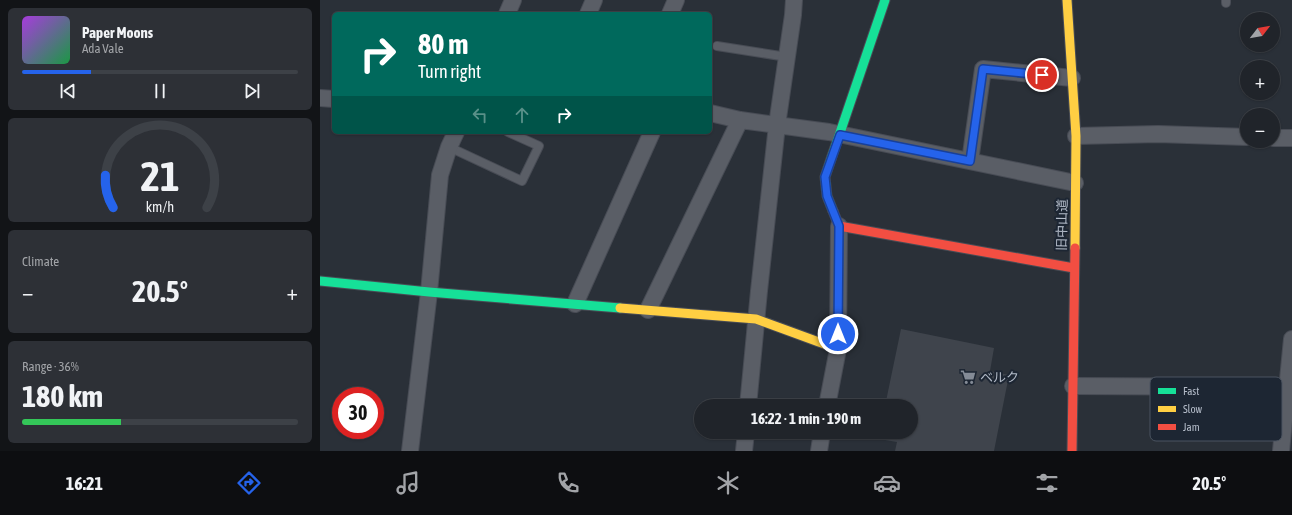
<!DOCTYPE html>
<meta charset="utf-8">
<style>
body{margin:0;font-family:"Asap Condensed","Noto Sans JP",sans-serif;background:#2d3036;color:#f1f3f6;height:100vh;display:flex;flex-direction:column;font-size:15px;white-space:nowrap}
*{box-sizing:border-box;margin:0}
p{font-size:13px;color:#a2a4a8}
.icon{flex:none;width:22px;height:22px;fill:none;stroke:currentColor;stroke-width:2;stroke-linecap:round;stroke-linejoin:round}
.map{position:relative;flex:1;overflow:hidden}
.details{display:flex;flex-direction:column;gap:8px;padding:8px;background:#121417;width:320px}
.details>*{flex:none}
.banner{position:absolute;left:12px;top:12px;width:380px;height:122px;border-radius:6px;box-shadow:0 1px 3px #0004,0 0 0 1px #3d4147;background:#00695c;color:#fff;overflow:hidden}
.needle{width:26px;rotate:59deg}
.fabs{position:absolute;left:920px;top:12px;display:grid;gap:8px}
.fabs a{display:grid;place-items:center;width:40px;height:40px;border-radius:50%;background:#20242a;box-shadow:0 1px 3px #0004,0 0 0 1px #3d4147;font-size:20px}
.speed{position:absolute;left:12px;top:387px;display:flex;gap:8px;font-size:20px;font-weight:700;text-align:center}
.speed>*{display:grid;place-content:center;width:52px;height:52px;border-radius:50%;background:#20242a;box-shadow:0 1px 3px #0004,0 0 0 1px #3d4147;line-height:1}
.speed .limit{border:6px solid #d22;background:#fff;color:#111}
.pin{position:absolute;display:grid;place-items:center;width:34px;height:34px;color:#fff;margin:-17px;border:2px solid #fff;border-radius:50%;box-shadow:0 1px 4px #0007}
.me{position:absolute;width:44px;margin:-22px;rotate:0deg;stroke-linejoin:round;filter:drop-shadow(0 0 3px #0008)}
.turn{display:flex;align-items:center;gap:14px;height:84px;padding:0 20px;font-size:18px}
.turn .icon{width:52px;height:52px;stroke-width:2.5}
.turn b{display:block;font-size:28px;line-height:34px}
.lanes{display:flex;align-items:center;height:38px;padding:0 20px;background:#0003;justify-content:center;gap:20px;direction:ltr}
.lanes .off{opacity:.35}
.big{font-size:30px;font-weight:700;line-height:1.1}
.details .card{flex:1;display:flex;flex-direction:column;justify-content:center;gap:6px;min-width:0;padding:0 14px;border-radius:6px;background:#2d3036}
.details .dial{align-items:center;gap:0}
.dial svg{height:104px;overflow:visible;fill:none;stroke:#3d4147;stroke-width:7;stroke-linecap:round;text-anchor:middle}
.dial text{fill:#f1f3f6;stroke:none}
.song{display:flex;align-items:center;gap:12px}
.cover{width:48px;height:48px;border-radius:6px;background:linear-gradient(135deg,hsl(280 70% 55%),hsl(140 70% 35%))}
.played{height:4px;border-radius:2px;background:linear-gradient(90deg,#2563eb 25%,#3d4147 25%)}
.keys{display:flex;justify-content:space-around;direction:ltr}
.heat{display:flex;justify-content:space-between;align-items:center;font-size:22px;direction:ltr}
.charge{height:6px;border-radius:3px;background:linear-gradient(90deg,#34c759 36%,#3d4147 0)}
.trip{position:absolute;left:374px;top:399px;width:224px;height:40px;border-radius:20px;background:#20242a;box-shadow:0 1px 3px #0004,0 0 0 1px #3d4147;font-weight:700;line-height:40px;text-align:center}
.dock{display:flex;height:64px;justify-content:space-around;align-items:center;background:#0d0e11;color:#a2a4a8}
.dock .icon{width:28px;height:28px}
.dock .on{color:#2563eb}
.dock b{font-size:18px;color:#f1f3f6}
main{display:flex;flex:1;min-height:0}
.map>svg:first-child{display:block}
.building{fill:#3f444c}
.lines{fill:none;stroke-linecap:round;stroke-linejoin:round}
.lane-casing{stroke:#484c55;stroke-width:10}
.street-casing{stroke:#484c55;stroke-width:18}
.fast-casing{stroke:#484c55;stroke-width:11}
.slow-casing{stroke:#484c55;stroke-width:11}
.jam-casing{stroke:#484c55;stroke-width:11}
.lane{stroke:#5a5e66;stroke-width:8}
.street{stroke:#5a5e66;stroke-width:16}
.fast{stroke:#16e098;stroke-width:9}
.slow{stroke:#ffcf43;stroke-width:9}
.jam{stroke:#f24e42;stroke-width:9}
.route-casing{stroke:#184099;stroke-width:10}
.route{stroke:#2563eb;stroke-width:7}
.labels{text-anchor:middle;dominant-baseline:central;stroke-width:4;stroke-linejoin:round;paint-order:stroke}
.street-label{font-size:13px;fill:#b4bcc9;stroke:#1d2633}
.poi-label{font-size:13px;fill:#b4bcc9;stroke:#1d2633;text-anchor:start}
.key{fill:#1d2633;stroke:#4a5360;stroke-width:1}
.key-label{font-size:11px;fill:#b4bcc9}
</style>
<main>
<section class="details">
<div class="card">
<div class="song"><i class="cover"></i><div><b>Paper Moons</b><p>Ada Vale</p></div></div>
<div class="played"></div>
<div class="keys"><svg class="icon" aria-label="previous" viewBox="0 0 24 24"><path d="M18 5L8 12l10 7zM5 5v14"/></svg><svg class="icon" aria-label="pause" viewBox="0 0 24 24"><path d="M8 5v14M16 5v14"/></svg><svg class="icon" aria-label="next" viewBox="0 0 24 24"><path d="M6 5l10 7-10 7zM19 5v14"/></svg></div>
</div>
<div class="card dial"><svg viewBox="0 0 100 80">
<path d="M14 69A42 42 0 1 1 86 69"/>
<path d="M14 69A42 42 0 0 1 8 44" stroke="#2563eb"/>
<text x="50" y="56" font-size="32" font-weight="700">21</text>
<text x="50" y="72" font-size="11">km/h</text>
</svg></div>
<div class="card"><p>Climate</p>
<div class="heat"><a>−</a><b class="big">20.5°</b><a>+</a></div>
</div>
<div class="card"><p>Range · 36%</p><b class="big">180 km</b><div class="charge"></div></div>
</section>
<div class="map">
<svg width="972" height="451" viewBox="0 0 972 451">
<rect width="100%" height="100%" fill="#2a3038"/>
<!-- building -->
<path class="building" d="M581,329l93,19 -4,23 19,4 -15,76h-99l2,-9 -18,-3 1,-7h31v-26h-26z"/>
<g class="lines">
<!-- lane casing -->
<g class="lane-casing">
<path id="lane" d="M906,0v3
M397,46l70,11
M129,147l73,34 17,-35 -31,-14"/>
</g>
<!-- street casing -->
<g class="street-casing">
<path id="street" d="M187,14l6,-14
M268,14l6,-14
M350,14l6,-14
M0,98l14,1
M390,113l30,7 89,12 246,51
M756,136l82,-2 89,3
M953,138h19
M650,161l13,-92 89,9
M255,304l77,-172
M328,310l92,-190
M753,386l219,1
M428,406l11,-115 18,-166 16,-110 1,-15
M507,406l11,-57 1,-123
M90,451l19,-159 11,-117 9,-28 7,-15
M424,451l2,-19
M499,451l3,-19
M961,451l11,-112"/>
</g>
<!-- fast casing -->
<g class="fast-casing">
<path id="fast" d="M513,211l-6,-15 -2,-19 60,-177
M0,281l109,11 191,16"/>
</g>
<!-- slow casing -->
<g class="slow-casing">
<path id="slow" d="M747,0l9,136 -1,112
M300,308l136,11 82,30"/>
</g>
<!-- jam casing -->
<g class="jam-casing">
<path id="jam" d="M513,211l6,15 235,42
M752,451l3,-203"/>
</g>
<!-- lane -->
<use href="#lane" class="lane"/>
<!-- street -->
<use href="#street" class="street"/>
<!-- fast -->
<use href="#fast" class="fast"/>
<!-- slow -->
<use href="#slow" class="slow"/>
<!-- jam -->
<use href="#jam" class="jam"/>
</g>
<g class="lines">
<!-- route casing -->
<g class="route-casing">
<path id="route" d="M518,334l1,-108 -12,-30 -2,-19 15,-42 130,26 13,-92 59,6"/>
</g>
<!-- route -->
<use href="#route" class="route"/>
</g>
<!-- icons -->
<defs>
<g id="supermarket-bare" transform="scale(1.2)"><path d="M-6-5.5h2.5l.6 2H6L4.5 2H-2.5L-4.4-4H-6ZM-1.5 3.2a1.3 1.3 0 1 0 .1 0ZM3 3.2a1.3 1.3 0 1 0 .1 0Z" fill="#848b96" stroke="#1d2633" stroke-width="2.5" paint-order="stroke"/></g>
</defs>
<g fill-rule="evenodd">
<use href="#supermarket-bare" x="648" y="377"/>
</g>
<g class="labels">
<!-- street labels -->
<g class="street-label">
<text transform="translate(742 225) rotate(-89)">旧中山道</text>
</g>
<!-- poi labels -->
<g class="poi-label">
<text x="660" y="377">ベルク</text>
</g>
</g>
<!-- legend -->
<rect x="830" y="377" width="132" height="64" rx="6" class="key"/>
<rect x="838" y="388" width="18" height="6" fill="#16e098"/>
<rect x="838" y="406" width="18" height="6" fill="#ffcf43"/>
<rect x="838" y="424" width="18" height="6" fill="#f24e42"/>
<g class="key-label">
<text x="863" y="395">Fast</text>
<text x="863" y="413">Slow</text>
<text x="863" y="431">Jam</text>
</g>
</svg>
<div class="fabs">
<a><svg class="needle" viewBox="-14 -14 28 28"><path d="M0-13l5 13h-10z" fill="#e53935"/><path d="M0 13l5-13h-10z" fill="#a2a4a8"/></svg></a>
<a>+</a>
<a>−</a>
</div>
<div class="speed"><div class="limit">30</div></div>
<div class="pin" style="left:722px;top:75px;background:#d93025"><svg class="icon" aria-label="arrive" viewBox="0 0 24 24"><path d="M6 21V4h12l-3 4 3 4H6"/></svg></div>
<svg class="me" style="left:518px;top:334px" viewBox="-20 -20 40 40"><circle r="17" fill="#2563eb" stroke="#fff" stroke-width="3"/><path d="M0-11L8 9 0 5-8 9z" fill="#fff"/></svg>
<div class="trip">16:22 · 1 min · 190 m</div>
<div class="banner">
<div class="turn"><svg class="icon" aria-label="right" viewBox="0 0 24 24"><path d="M7 20v-9h11M14 6l5 5-5 5"/></svg><div><b>80 m</b>Turn right</div></div>
<div class="lanes"><svg class="icon off" aria-label="left" viewBox="0 0 24 24"><path d="M17 20v-9H6M10 6l-5 5 5 5"/></svg><svg class="icon off" aria-label="ahead" viewBox="0 0 24 24"><path d="M12 20V5M6 11l6-6 6 6"/></svg><svg class="icon" aria-label="right" viewBox="0 0 24 24"><path d="M7 20v-9h11M14 6l5 5-5 5"/></svg></div>
</div>
</div>
</main>
<nav class="dock">
<b>16:21</b>
<svg class="icon on" aria-label="directions" viewBox="0 0 24 24"><path d="M12 3l9 9-9 9-9-9zM9 14v-3h6M13 9l2 2-2 2"/></svg>
<svg class="icon" aria-label="music" viewBox="0 0 24 24"><path d="M9 18V5l10-2v13"/><circle cx="6" cy="18" r="3"/><circle cx="16" cy="16" r="3"/></svg>
<svg class="icon" aria-label="phone" viewBox="0 0 24 24"><path d="M5 4h4l2 5-3 2q2 4 5 5l2-3 5 2v4C11 20 4 13 5 4z"/></svg>
<svg class="icon" aria-label="climate" viewBox="0 0 24 24"><path d="M12 3v18M4 7l16 10M4 17L20 7"/></svg>
<svg class="icon" aria-label="car" viewBox="0 0 24 24"><path d="M5 17H2v-5l4-1 3-4h7l3 4 3 1v5h-3M9 17h6M6 11h13"/><circle cx="7" cy="17" r="2"/><circle cx="17" cy="17" r="2"/></svg>
<svg class="icon" aria-label="filters" viewBox="0 0 24 24"><path d="M4 7h16M4 17h16"/><circle cx="9" cy="7" r="2"/><circle cx="15" cy="17" r="2"/></svg>
<b>20.5°</b>
</nav>
